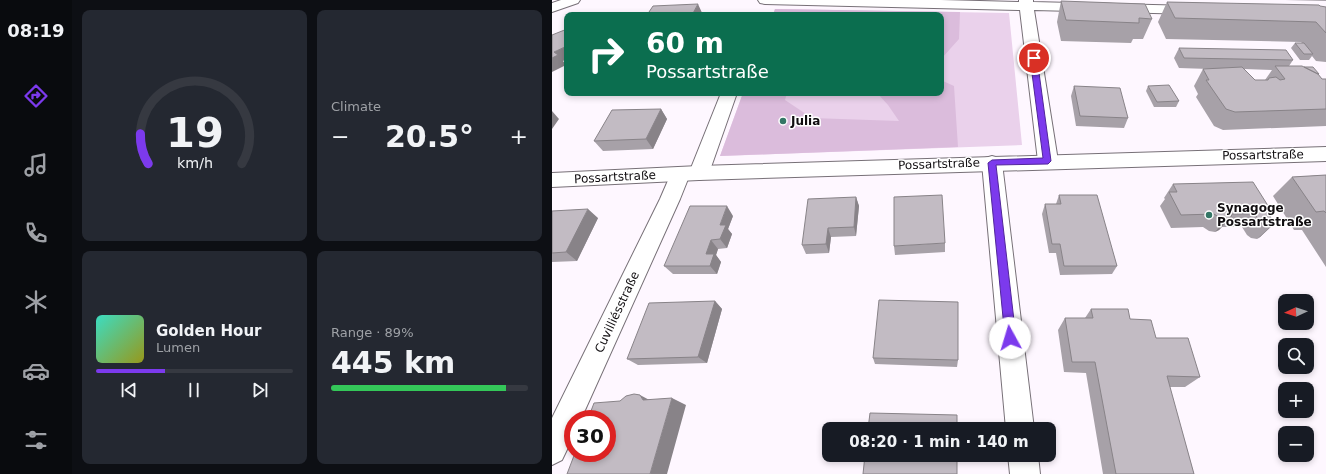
<!DOCTYPE html>
<meta charset="utf-8">
<style>
body{margin:0;font-family:"DejaVu Sans",sans-serif;background:#242831;color:#f1f3f6;height:100vh;display:flex;flex-direction:column;font-size:15px;white-space:nowrap}
*{box-sizing:border-box;margin:0}
p{font-size:13px;color:#9ea1a6}
.icon{flex:none;width:22px;height:22px;fill:none;stroke:currentColor;stroke-width:2;stroke-linecap:round;stroke-linejoin:round}
.map{position:relative;flex:1;overflow:hidden}
.details{display:flex;flex-direction:column;gap:10px;padding:10px;background:#0d0f14;width:480px}
.details>*{flex:none}
.hud{position:absolute;left:12px;top:12px;width:380px;height:84px;border-radius:8px;box-shadow:0 2px 6px #0003;background:#0b6e4f;color:#fff;overflow:hidden}
.needle{width:26px;rotate:267deg}
.buttons{position:absolute;left:726px;top:294px;display:grid;gap:8px}
.buttons a{display:grid;place-items:center;width:36px;height:36px;border-radius:8px;background:#171b24;box-shadow:0 2px 6px #0003;font-size:20px}
.speed{position:absolute;left:12px;top:410px;display:flex;gap:8px;font-size:20px;font-weight:700;text-align:center}
.speed>*{display:grid;place-content:center;width:52px;height:52px;border-radius:50%;background:#171b24;box-shadow:0 2px 6px #0003;line-height:1}
.speed .limit{border:6px solid #d22;background:#fff;color:#111}
.pin{position:absolute;display:grid;place-items:center;width:34px;height:34px;color:#fff;margin:-17px;border:2px solid #fff;border-radius:50%;box-shadow:0 1px 4px #0007}
.me{position:absolute;width:44px;margin:-22px;rotate:354deg;stroke-linejoin:round;filter:drop-shadow(0 0 3px #0008)}
.turn{display:flex;align-items:center;gap:14px;height:84px;padding:0 16px;font-size:18px}
.turn .icon{width:52px;height:52px;stroke-width:2.5}
.turn b{display:block;font-size:28px;line-height:34px}
.big{font-size:30px;font-weight:700;line-height:1.1}
.details .widget{flex:1;display:flex;flex-direction:column;justify-content:center;gap:6px;min-width:0;padding:0 14px;border-radius:8px;background:#242831}
.details .dial{align-items:center;gap:0}
.dial svg{height:104px;overflow:visible;fill:none;stroke:#363941;stroke-width:7;stroke-linecap:round;text-anchor:middle}
.dial text{fill:#f1f3f6;stroke:none}
.song{display:flex;align-items:center;gap:12px}
.cover{width:48px;height:48px;border-radius:6px;background:linear-gradient(135deg,hsl(170 70% 55%),hsl(60 70% 35%))}
.played{height:4px;border-radius:2px;background:linear-gradient(90deg,#7c3aed 35%,#363941 35%)}
.keys{display:flex;justify-content:space-around;direction:ltr}
.heat{display:flex;justify-content:space-between;align-items:center;font-size:22px;direction:ltr}
.charge{height:6px;border-radius:3px;background:linear-gradient(90deg,#34c759 89%,#363941 0)}
.details .tiles{flex:1;display:grid;gap:10px;grid-template-columns:repeat(2,1fr)}
.trip{position:absolute;left:270px;top:422px;width:234px;height:40px;border-radius:8px;background:#171b24;box-shadow:0 2px 6px #0003;font-weight:700;line-height:40px;text-align:center}
main{display:flex;flex:1;min-height:0}
.dock{display:flex;flex-direction:column;width:72px;justify-content:space-around;align-items:center;background:#090b0e;color:#9ea1a6}
.dock .icon{width:28px;height:28px}
.dock .active{color:#7c3aed}
.dock b{font-size:18px;color:#f1f3f6}
.map>svg:first-child{display:block}
.green{fill:#ead1eb}
.forest{fill:#dbbcdc}
.lines{fill:none;stroke-linecap:round;stroke-linejoin:round}
.minor-casing{stroke:#777077;stroke-width:2}
.tertiary-casing{stroke:#777077;stroke-width:2}
.minor{fill:#fff;fill-rule:evenodd}
.tertiary{fill:#fff;fill-rule:evenodd}
.wall{fill:#a7a1a8;fill-rule:evenodd}
.shaded-wall{fill:#888388}
.building{fill:#c2bbc3;stroke:#888388}
.route{fill:#7c3aed;stroke:#51269a}
.poi-dot{fill:#347666;stroke:#fff;stroke-width:1.5}
.labels{text-anchor:middle;dominant-baseline:central;stroke-width:3;stroke-linejoin:round;paint-order:stroke}
.poi-label{font-size:12px;font-weight:bold;fill:#100d10;stroke:#fff;text-anchor:start}
.street-label{font-size:12px;fill:#100d10;stroke:#fff}
</style>
<main>
<nav class="dock">
<b>08:19</b>
<svg class="icon active" aria-label="directions" viewBox="0 0 24 24"><path d="M12 3l9 9-9 9-9-9zM9 14v-3h6M13 9l2 2-2 2"/></svg>
<svg class="icon" aria-label="music" viewBox="0 0 24 24"><path d="M9 18V5l10-2v13"/><circle cx="6" cy="18" r="3"/><circle cx="16" cy="16" r="3"/></svg>
<svg class="icon" aria-label="phone" viewBox="0 0 24 24"><path d="M5 4h4l2 5-3 2q2 4 5 5l2-3 5 2v4C11 20 4 13 5 4z"/></svg>
<svg class="icon" aria-label="climate" viewBox="0 0 24 24"><path d="M12 3v18M4 7l16 10M4 17L20 7"/></svg>
<svg class="icon" aria-label="car" viewBox="0 0 24 24"><path d="M5 17H2v-5l4-1 3-4h7l3 4 3 1v5h-3M9 17h6M6 11h13"/><circle cx="7" cy="17" r="2"/><circle cx="17" cy="17" r="2"/></svg>
<svg class="icon" aria-label="filters" viewBox="0 0 24 24"><path d="M4 7h16M4 17h16"/><circle cx="9" cy="7" r="2"/><circle cx="15" cy="17" r="2"/></svg>
</nav>
<section class="details">
<div class="tiles">
<div class="widget dial"><svg viewBox="0 0 100 80">
<path d="M14 69A42 42 0 1 1 86 69"/>
<path d="M14 69A42 42 0 0 1 8 46" stroke="#7c3aed"/>
<text x="50" y="56" font-size="32" font-weight="700">19</text>
<text x="50" y="72" font-size="11">km/h</text>
</svg></div>
<div class="widget"><p>Climate</p>
<div class="heat"><a>−</a><b class="big">20.5°</b><a>+</a></div>
</div>
<div class="widget">
<div class="song"><i class="cover"></i><div><b>Golden Hour</b><p>Lumen</p></div></div>
<div class="played"></div>
<div class="keys"><svg class="icon" aria-label="previous" viewBox="0 0 24 24"><path d="M18 5L8 12l10 7zM5 5v14"/></svg><svg class="icon" aria-label="pause" viewBox="0 0 24 24"><path d="M8 5v14M16 5v14"/></svg><svg class="icon" aria-label="next" viewBox="0 0 24 24"><path d="M6 5l10 7-10 7zM19 5v14"/></svg></div>
</div>
<div class="widget"><p>Range · 89%</p><b class="big">445 km</b><div class="charge"></div></div>
</div>
</section>
<div class="map">
<svg width="774" height="474" viewBox="0 0 774 474">
<rect width="100%" height="100%" fill="#fef7ff"/>
<!-- green -->
<path class="green" d="M223,9l234,4 13,132 -302,11 23,-63h198v-78h-168z"/>
<!-- forest -->
<path class="forest" d="M223,9l185,3 -1,27 -17,19 -1,4v-47h-168z
M389,74l2,7 11,5 4,61 -238,9 23,-63h44l-2,7 27,18 87,3 -11,-16 -11,-12h64z"/>
<g class="lines">
<!-- minor casing -->
<g class="minor-casing">
<path id="minor" d="M9,0h19l-2,3 -26,9v-9z
M206,0h183l78,2v-2h14v2l160,4 5,1 2,3 -2,3 -5,1 -159,-4 24,151 -3,5 -7,2 -7,-2 -3,-5 -18,-151 -255,-6 -5,-1z
M169,93h16l-28,80 -3,5 -7,2 -7,-2 -2,-4 -10,25 -99,220h-8v18l-11,23 -10,5v-47l108,-219 13,-30 7,-2 7,2 2,4z
M440,156l7,2 3,5 32,266h-28l-24,-266 3,-5z
M456,455h30l2,19h-30z"/>
</g>
<!-- tertiary casing -->
<g class="tertiary-casing">
<path id="tertiary" d="M774,147v14l-627,19 -147,7v-14l147,-7z"/>
</g>
<!-- minor -->
<use href="#minor" class="minor"/>
<!-- tertiary -->
<use href="#tertiary" class="tertiary"/>
</g>
<!-- wall -->
<path class="wall" d="M733,0h41v1z
M509,1l91,18 -9,20h-10l-2,4 -70,-2 -4,-19z
M615,2l159,5v55l-10,-1 -4,-5 -3,4h-9l-9,-12 4,-5h7l-1,-1 -135,-3 -8,-17z
M627,48l114,12 -4,6 30,8 -1,1 4,4h4v47l-103,4 -9,-4 -18,-29 2,-3 -4,-8 9,-17h6l-30,-1 -5,-10zM692,69l28,1 -7,10h-10z
M522,86l54,32 -4,10 -48,-2 -5,-30z
M596,86l31,15 -3,6h-22l-8,-16z
M109,109l6,10 -14,30 -50,2 -9,-10z
M774,175v92l-24,-37h-8l-21,-34 19,-19z
M621,184l99,28 -3,2 5,10 -14,13 -3,2 -6,-1 -4,-3 -5,-8h-20l-3,3 -4,2 -6,-1 -6,-4 -32,1 -11,-22 5,-7 -1,-1z
M507,195l58,71 -5,8 -52,1 -4,-22h-7l-7,-39 3,-10h11z
M304,197l3,9 -3,30 -25,1 -2,16 -23,1 -4,-9z
M0,211l46,7 -21,43 -25,1z
M181,216l-5,13 4,5 -5,14 -9,1 -2,6 5,7 -4,12h-44l-9,-8z
M393,243v9l-50,3 -1,-9z
M163,301l7,8 -15,54 -69,2 -11,-6z
M539,309l39,10 26,19 44,39 -15,10h-16l25,87h-91l-17,-101 -22,-1 -6,-42 7,-12h20z
M321,358l85,2 -1,7 -82,-3z"/>
<!-- shaded-wall -->
<path class="shaded-wall" d="M146,4l5,11h-11z
M15,46v13l-4,2 3,4 -14,7v-14l2,-6z
M109,109l6,10 -14,30 -7,-10z
M0,111l7,8 -7,10z
M304,197l3,9 -3,30 -2,-9z
M175,206l6,10 -5,13 4,5 -5,14 -7,-9v-14z
M36,209l10,9 -21,43 -11,-9z
M679,217l-12,13 -4,2 11,-13z
M722,224l-14,13 -3,2 13,-12z
M276,228l3,9 -2,16 -3,-9z
M159,240l7,9 -2,6 5,7 -4,12 -7,-8 -4,-12z
M163,301l7,8 -15,54 -9,-6z
M88,395l15,8 -12,-3z
M120,398l14,7 -19,69h-17z"/>
<!-- building -->
<path class="building" d="M509,1l84,3 7,15 -13,-1v5l-73,-3z
M615,2l152,3 1,1 6,1v26l-10,-11 -141,-4z
M146,4l-6,11h-45l6,-9z
M15,29v17l-13,6 4,3 -6,3v-23z
M743,43h9l9,11h-9z
M627,48l107,2 7,10 -109,-2z
M723,66h27l16,8 4,5h4v30l-91,3 -9,-3 -20,-29h3l-6,-11 39,-2 13,13h13l1,-2 7,-1 4,3 5,-1z
M752,67h9l6,7h-1z
M617,85l10,16 -22,1 -9,-16z
M522,86l46,2 8,30 -48,-2z
M109,109l-15,30 -52,2 18,-31z
M774,175v38l-2,-2 -8,1 -24,-35z
M701,182l19,30h-4l6,12 -4,3 -6,-2 -4,-3 -5,-8h-23l-1,3 -5,2 -6,-1 -6,-4 -33,1 -12,-23h8l-4,-8z
M390,195l3,48 -51,3v-49z
M507,195h38l20,71h-53l-4,-22h-8l-7,-40h16z
M304,197l-2,30 -26,1 -2,16 -24,1 6,-46z
M138,206h37l-7,19h6l-6,14 -9,1 -5,14h8l-4,12h-46z
M36,209l-22,43 -14,1v-42z
M327,300l79,2v58l-85,-2z
M163,301l-17,56 -71,2 22,-56z
M539,309h37l2,10 21,1 5,18h32l12,39 -33,-1 27,98h-78l-21,-112h-23l-7,-44h28z
M82,394l6,1 3,5 29,-2 -22,76h-83l8,-21h32v-34h-19l6,-16 26,-2 6,-5z
M318,413l87,2v14h-89z
M313,455h92v19h-94z"/>
<!-- route -->
<path class="route" d="M482,56l3,2 14,103 -3,3 -52,1 20,173 -2,3 -4,2 -3,-2 -2,-3 -17,-175 4,-3 51,-2 -13,-100z"/>
<!-- markers -->
<g class="poi-dot">
<circle cx="231" cy="121" r="4"/>
<circle cx="657" cy="215" r="4"/>
</g>
<g class="labels">
<!-- poi labels -->
<g class="poi-label">
<text x="239" y="121">Julia</text>
<text x="665" y="208">Synagoge<tspan x="665" dy="14">Possartstraße</tspan></text>
</g>
<!-- street labels -->
<g class="street-label">
<text transform="translate(711 155) rotate(-1)">Possartstraße</text>
<text transform="translate(387 164) rotate(-2)">Possartstraße</text>
<text transform="translate(63 177) rotate(-3)">Possartstraße</text>
<text transform="translate(65 312) rotate(-65)">Cuvilliésstraße</text>
</g>
</g>
</svg>
<div class="buttons">
<a><svg class="needle" viewBox="-14 -14 28 28"><path d="M0-13l5 13h-10z" fill="#e53935"/><path d="M0 13l5-13h-10z" fill="#9ea1a6"/></svg></a>
<a><svg class="icon" aria-label="search" viewBox="0 0 24 24"><circle cx="10" cy="10" r="6"/><path d="M15 15l6 6"/></svg></a>
<a>+</a>
<a>−</a>
</div>
<div class="speed"><div class="limit">30</div></div>
<div class="pin" style="left:482px;top:58px;background:#d93025"><svg class="icon" aria-label="arrive" viewBox="0 0 24 24"><path d="M6 21V4h12l-3 4 3 4H6"/></svg></div>
<svg class="me" style="left:458px;top:338px" viewBox="-20 -20 40 40"><circle r="19" fill="#fff"/><path d="M0-13L10 11 0 6-10 11z" fill="#7c3aed"/></svg>
<div class="trip">08:20 · 1 min · 140 m</div>
<div class="hud">
<div class="turn"><svg class="icon" aria-label="right" viewBox="0 0 24 24"><path d="M7 20v-9h11M14 6l5 5-5 5"/></svg><div><b>60 m</b>Possartstraße</div></div>
</div>
</div>
</main>
